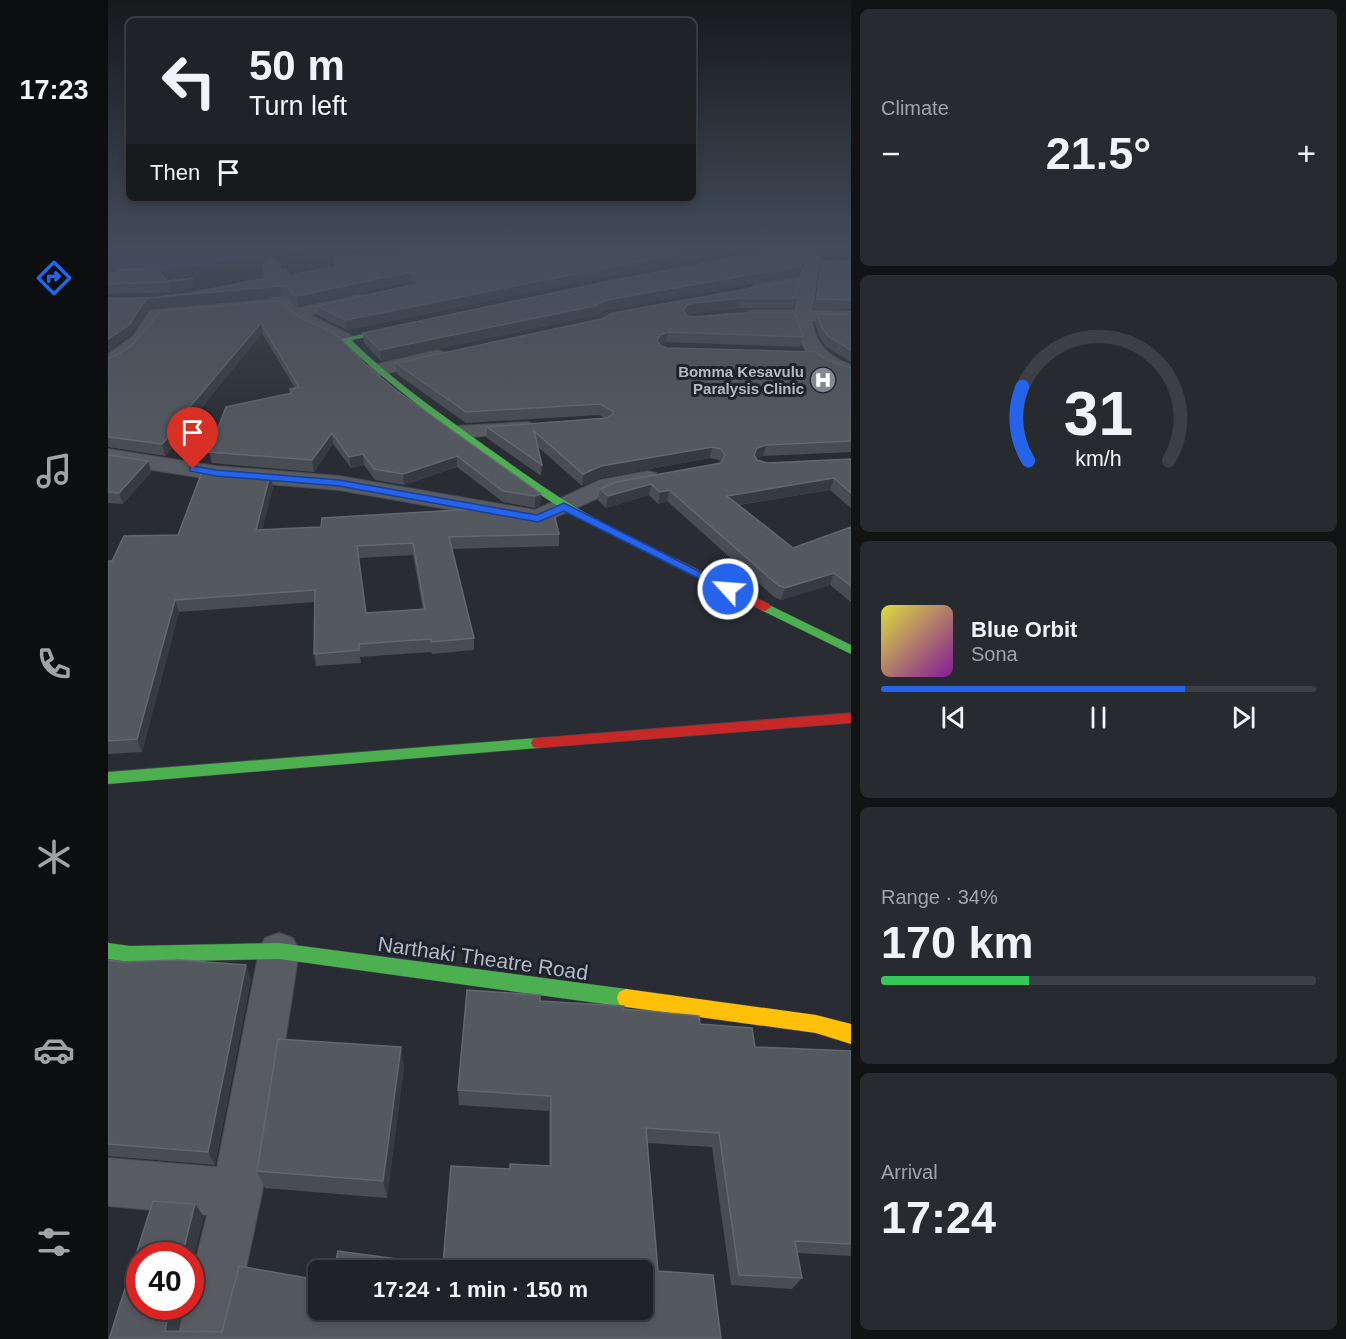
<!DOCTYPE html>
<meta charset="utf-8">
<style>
body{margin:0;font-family:Arial,sans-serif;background:#272a2e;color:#f1f3f6;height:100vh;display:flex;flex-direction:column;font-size:22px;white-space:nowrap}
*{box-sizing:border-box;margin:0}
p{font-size:20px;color:#a1a4a7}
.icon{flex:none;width:33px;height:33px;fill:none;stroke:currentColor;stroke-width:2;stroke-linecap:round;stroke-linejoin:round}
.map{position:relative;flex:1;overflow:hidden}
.sheet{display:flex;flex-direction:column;gap:9px;padding:9px;background:#111315;width:495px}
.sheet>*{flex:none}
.hud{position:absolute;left:18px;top:18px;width:570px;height:183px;border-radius:9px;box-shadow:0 3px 9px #0003,0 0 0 2px #3c3f43;background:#1f2226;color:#f1f3f6;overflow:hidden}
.speed{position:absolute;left:18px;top:1242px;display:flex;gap:12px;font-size:30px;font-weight:700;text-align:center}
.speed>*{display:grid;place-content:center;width:78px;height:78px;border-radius:50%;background:#1f2226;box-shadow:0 3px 9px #0003,0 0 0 2px #3c3f43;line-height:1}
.speed .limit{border:9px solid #d22;background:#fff;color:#111}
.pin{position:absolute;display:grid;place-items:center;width:51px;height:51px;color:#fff;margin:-62px -26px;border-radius:50% 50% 50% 0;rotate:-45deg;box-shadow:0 0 6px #0007}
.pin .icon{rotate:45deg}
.me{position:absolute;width:66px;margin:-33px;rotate:296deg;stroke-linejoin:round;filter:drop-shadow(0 0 4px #0008)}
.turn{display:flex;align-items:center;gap:21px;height:126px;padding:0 24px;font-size:27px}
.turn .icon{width:78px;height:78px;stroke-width:2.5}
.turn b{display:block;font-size:42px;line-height:51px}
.then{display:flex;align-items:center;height:57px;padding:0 24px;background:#0003;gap:12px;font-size:22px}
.big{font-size:45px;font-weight:600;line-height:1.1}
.sheet .card{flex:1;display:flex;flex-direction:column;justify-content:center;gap:9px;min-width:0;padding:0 21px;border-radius:9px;background:#272a2e}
.sheet .dial{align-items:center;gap:0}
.dial svg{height:156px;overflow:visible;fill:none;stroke:#3c3f43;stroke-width:7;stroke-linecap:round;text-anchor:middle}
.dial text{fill:#f1f3f6;stroke:none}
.song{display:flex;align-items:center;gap:18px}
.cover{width:72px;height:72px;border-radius:9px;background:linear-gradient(135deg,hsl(60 70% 55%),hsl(290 70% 35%))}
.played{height:6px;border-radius:3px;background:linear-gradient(90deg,#2563eb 70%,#3c3f43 70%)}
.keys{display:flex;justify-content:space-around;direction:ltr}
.heat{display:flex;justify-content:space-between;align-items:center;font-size:33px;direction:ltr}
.charge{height:9px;border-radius:4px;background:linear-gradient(90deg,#34c759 34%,#3c3f43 0)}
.trip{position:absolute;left:200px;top:1260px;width:345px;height:60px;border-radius:9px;background:#1f2226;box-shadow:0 3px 9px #0003,0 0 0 2px #3c3f43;font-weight:600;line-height:60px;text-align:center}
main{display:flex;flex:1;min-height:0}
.tab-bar{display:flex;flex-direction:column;width:108px;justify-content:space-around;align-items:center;background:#0c0e0f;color:#a1a4a7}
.tab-bar .icon{width:42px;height:42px}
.tab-bar .on{color:#2563eb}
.tab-bar b{font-size:27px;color:#f1f3f6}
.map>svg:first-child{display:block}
.water{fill:#39475b}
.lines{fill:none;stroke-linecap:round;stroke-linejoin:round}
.street-casing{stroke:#46494e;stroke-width:2}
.fast-casing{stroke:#46494e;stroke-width:1}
.slow-casing{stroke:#46494e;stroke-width:1}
.jam-casing{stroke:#46494e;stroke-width:1}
.street{fill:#585b61;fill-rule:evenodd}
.fast{fill:#4caf50;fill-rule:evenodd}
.slow{fill:#ffc107;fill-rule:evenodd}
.jam{fill:#c62828;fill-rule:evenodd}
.wall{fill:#494c53;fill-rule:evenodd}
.shaded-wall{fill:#373b41}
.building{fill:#54585f;stroke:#63676f;stroke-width:1.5;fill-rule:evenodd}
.route{fill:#2563eb;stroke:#184099;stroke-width:1.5}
.labels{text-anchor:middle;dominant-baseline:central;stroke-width:6;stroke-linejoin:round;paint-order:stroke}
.far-poi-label{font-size:15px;font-weight:bold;fill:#b3b9c4;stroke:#1d232d;text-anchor:end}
.near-street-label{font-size:21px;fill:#b3b9c4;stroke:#1d232d}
</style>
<main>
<nav class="tab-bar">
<b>17:23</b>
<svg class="icon on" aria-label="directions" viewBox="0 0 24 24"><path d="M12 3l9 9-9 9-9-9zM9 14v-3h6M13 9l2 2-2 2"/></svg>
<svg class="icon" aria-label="music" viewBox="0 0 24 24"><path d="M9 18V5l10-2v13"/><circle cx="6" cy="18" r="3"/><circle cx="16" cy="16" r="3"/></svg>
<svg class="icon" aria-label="phone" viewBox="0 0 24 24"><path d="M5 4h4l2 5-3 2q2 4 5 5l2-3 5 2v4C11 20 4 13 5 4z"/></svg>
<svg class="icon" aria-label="climate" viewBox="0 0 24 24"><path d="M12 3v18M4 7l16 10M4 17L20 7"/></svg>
<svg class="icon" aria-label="car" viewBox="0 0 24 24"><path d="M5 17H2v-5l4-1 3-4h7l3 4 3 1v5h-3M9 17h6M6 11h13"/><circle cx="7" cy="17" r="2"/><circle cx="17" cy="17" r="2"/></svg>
<svg class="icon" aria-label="filters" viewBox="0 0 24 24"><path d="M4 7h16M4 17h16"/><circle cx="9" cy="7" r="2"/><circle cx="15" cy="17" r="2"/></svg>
</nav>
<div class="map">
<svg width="743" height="1339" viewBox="0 0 743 1339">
<rect width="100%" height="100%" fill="#292d33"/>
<!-- water -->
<path class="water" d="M0,249h206l-206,29z"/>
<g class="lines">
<!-- street casing -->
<g class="street-casing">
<path id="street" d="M700,249h14l-10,61 39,1v10h-39c4,24 16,35 39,44v13c-30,-8 -52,-25 -57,-57l-39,-1 -6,-1 -3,-4 3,-4 6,-1h40l3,-23 -42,7 -8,-5 8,-5 44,-7z
M164,257l8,5c0,20 3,32 18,46l60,-13 6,1 2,4 -2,4 -54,11 41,20 3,4 -3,4c-18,4 -59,-23 -72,-34l-117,10c-13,20 -29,42 -54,49v-14l25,-18 17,-26 122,-11 -8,-21v-16z
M329,350l7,2 2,4 -2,4 -68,16 -7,-2 -3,-4 3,-4z
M419,422l7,2 4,4 -4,4 -76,6 -8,-1 -3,-5 3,-5 8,-1z
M0,449l108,17 123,10 196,34 65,-30 48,-9 8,2 4,5 -4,5 -42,8 -76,34 -199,-35 -123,-10 -108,-17z
M171,933l14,5 6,13 -37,242 -31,146h-54l8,-33h5v-23l17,-68 -99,-9v-48l109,9 42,-216 6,-13z"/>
</g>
<!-- fast casing -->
<g class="fast-casing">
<path id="fast" d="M300,324l4,2 -1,2 -60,12c42,41 90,74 137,108 37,26 72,52 112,73v4c-27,5 -234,-157 -259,-186z
M657,603l86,42v9l-90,-44 -2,-3 2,-3z
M430,738l5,1 2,4 -2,4 -5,1 -430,36v-12z
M0,943l22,3 149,-3 347,46 7,3 2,6 -2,6 -7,3 -347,-48 -149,3 -22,-3z"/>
</g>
<!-- slow casing -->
<g class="slow-casing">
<path id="slow" d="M518,989l190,26 35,9v20l-35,-11 -190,-26 -7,-3 -2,-6 2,-6z"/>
</g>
<!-- jam casing -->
<g class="jam-casing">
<path id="jam" d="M488,520l173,84 2,3 -6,4 -4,-1 -169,-85v-4z
M743,713v10l-313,25 -5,-1 -2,-4 2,-4 5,-1z"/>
</g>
<!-- street -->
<use href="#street" class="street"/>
<!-- fast -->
<use href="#fast" class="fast"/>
<!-- slow -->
<use href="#slow" class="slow"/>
<!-- jam -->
<use href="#jam" class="jam"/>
</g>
<!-- wall -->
<path class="wall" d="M354,249h288l-146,28 -257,53 -28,-14 -2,-10 99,-22 -5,-3 -113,25 -5,-2 -4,-7 -6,-1 -133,12 -19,26 -23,17v-53h40l43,-5 99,-18z
M674,249h25l-9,26 -193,35 -12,6 -212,45 -17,-18 -1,-10z
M716,249h27v8h-28z
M714,261l29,1v47h-37l6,-39z
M0,274l58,7 28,-3 2,9 -26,5 -62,2z
M690,280l-5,28h-54l-46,5 -7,1 1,2 7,1 109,20 -3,10 -134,-5 -7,2 2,2 6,2 158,11 26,9v84l-88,4 -7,2 1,2 10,3 84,-4v49l-21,-18 -91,15 54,43 58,-21v75l-21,-17 -49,15 -7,-3 -107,-96 -9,3 -9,-9 -43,13 -8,-8 2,-11 121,-26 -2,-3 -9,-2 -110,20 -18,8 -45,-40 5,19 -1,11 -54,-38v-11l119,-9 -7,-3 -133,8 -69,-49 -1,-11z
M169,301l89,64 31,26 144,103 -1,11 -5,3 -32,-6 -46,-35 -53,18 -29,-5 -11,-15 -13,3 -18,-24 -19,28 -102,-9 -3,-11 81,-59v-4l5,-1 -33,-55 -72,89 1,4 -26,30 -57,-9v-89z
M709,314h34v48l-25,-15 -7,-11 -4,-13z
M0,455l40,6 3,11 -28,32 -15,-1z
M162,475l3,12 -11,42 297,5v12l-107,3 22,89v12l-42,4 -1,-2 -71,5 1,6 -45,3 -2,-12 1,-52 -136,10 -37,140 -34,2v-193h4l66,-26zM305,555l10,55 -57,3 -7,-55z
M0,960l143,19 -36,186 -107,-9z
M432,1001l84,8 76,15 55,23 96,4v205l-54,-3 5,25 -10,11 -61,-4 -19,-138 -65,-4 11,128 63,68h-612l86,-135 9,13 -14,39 -7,50 -6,25 45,1 96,-22 125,-45 67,-96 39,-3v-55l-90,-6 -1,-15z
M296,1066l-17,132 -122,-10 -8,-17z"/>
<!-- shaded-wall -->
<path class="shaded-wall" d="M597,249h45l-146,28 -257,53 -1,-10 258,-52z
M699,249l-9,26 -193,35 -12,6 -212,45 -1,-11 226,-50z
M302,272l1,9 -113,25 -1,-10z
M86,278l2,9 -26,5 -2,-10z
M173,286l2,10 -133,12 -19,26 -23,17v-12l39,-41z
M633,298l-2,10 -46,5 -8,2 -2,-5 4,-5 7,-2z
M153,323l1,10 -72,89 1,4 -26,30 -3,-12 20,-28z
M560,332l-2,10 -8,3 -1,-4 3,-6z
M224,433l1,11 -19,28 -2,-12z
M658,445l-3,11 -9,3v-4l3,-7z
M604,447l-2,11 -110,20 -18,8 1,-12 18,-8z
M255,454l1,11 -13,3 -2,-11z
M349,456v11l-53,18 -1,-11z
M40,461l3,11 -28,32 -4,-11z
M162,475l3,12 -14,55 -3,-12z
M726,478l-4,12 -106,17 3,-11z
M543,484l-2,11 -43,13 2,-12z
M561,490l-2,11 -9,3 2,-12z
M433,494l-1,11 -5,3v-12z
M726,573l-4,12 -49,15 4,-12z
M67,600l4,12 -37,140 -5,-13z
M138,965l5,14 -36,186 -7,-13z
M293,1047l3,19 -17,132 -4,-17z
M87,1204l9,13 -14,55v-16h-8z
M62,1306h13l-7,33 -11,-8z"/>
<!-- building -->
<path class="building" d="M354,249h243l-101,19 -258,52 -29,-14 100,-22 3,-6 -10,-6 -113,24 -5,-2 -4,-7 -7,-1 -134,12 -18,27 -21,14v-41h40l43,-5 85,-17 3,-6 6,-1 5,6 45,-8 -1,-11 117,-5z
M674,249h24l-6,17 -194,34 -12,6 -214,44 -17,-17 242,-51z
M714,261l29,1v38l-34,-1z
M50,268l8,13 28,-3 -26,4 -60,2v-10l9,-2 1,-2z
M690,280l-3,18h-54l-47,5 -7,2 -4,5 4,6 7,1 47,-4h54l8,24 -135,-5 -8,3 -3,6 4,5 6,2 149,4 9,7 26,9v73l-85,4 -9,3 -3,7 3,5 10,3 84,-4v34l-17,-15 -107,18 66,52 58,-21v59l-17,-13 -49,15 -7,-3 -109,-95 -9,2 -9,-8 -43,12 -8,-7 16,-7 105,-19 4,-8 -4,-6 -9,-2 -111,19 -18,8 -49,-43 8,34 -55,-38 120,-9 6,-4v-3l-13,-7 -134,8 -70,-49 205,-44 12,-6z
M169,301l24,17 33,15 32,32 31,26 144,103 -6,2 -32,-5 -46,-35 -54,18 -29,-5 -11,-15 -14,3 -17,-24 -20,27 -103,-8 17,-45 66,-14 -2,-4 9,-2 -38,-64 -79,93 6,-1 -26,29 -54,-7v-79l7,-2 16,-10 30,-35z
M709,314h34v36l-22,-13 -8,-11z
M0,455l40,6 -29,32 -11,-1z
M95,469l67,6 -14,55 65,-3 1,-9 172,-10 44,7 15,-6 6,25 -110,3 25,101 -43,4v-3l-72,5v6l-45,4 1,-64 -140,10 -38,139 -29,2v-180h4l12,-25 54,-1zM305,543l12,66 -59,4 -9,-67z
M0,960l14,2 57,-2 67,5 -38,187 -100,-8z
M359,990l73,5v6l84,5v3l75,7 1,8 52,4 3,19 96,4v193l-56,-3 7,37 -63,-3 -20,-142 -73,-5 12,143 55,4 8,64h-612l44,-138 42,3 -13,52h-42v50h30l-5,25 57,1 17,-66 79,14v30h324v-40h-308l4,-19 105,14 8,-99 59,3v-5l41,2v-70l-93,-6z
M170,1039l123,8 -18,134 -126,-10z"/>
<!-- sky -->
<linearGradient id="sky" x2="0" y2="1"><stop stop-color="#17191c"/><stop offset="0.57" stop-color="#434c5b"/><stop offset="1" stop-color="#434c5b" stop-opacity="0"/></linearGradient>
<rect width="743" height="437" fill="url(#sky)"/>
<!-- route -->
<path class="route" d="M85,466l23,4 123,10 198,35 27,-12 170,86 -6,3 -4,-1 -160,-80 -26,11 -199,-36 -123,-10 -26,-5v-4z"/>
<!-- icons -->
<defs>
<g id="hospital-disc" transform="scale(1.35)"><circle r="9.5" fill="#838891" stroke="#1d232d"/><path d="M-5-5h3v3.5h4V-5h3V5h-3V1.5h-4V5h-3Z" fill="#fff"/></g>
</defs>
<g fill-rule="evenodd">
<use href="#hospital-disc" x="715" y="380"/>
</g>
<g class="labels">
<!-- far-poi labels -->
<g class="far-poi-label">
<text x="696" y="371">Bomma Kesavulu<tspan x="696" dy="17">Paralysis Clinic</tspan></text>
</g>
<!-- near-street labels -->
<g class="near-street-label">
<text transform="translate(375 958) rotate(8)">Narthaki Theatre Road</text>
</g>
</g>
</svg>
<div class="speed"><div class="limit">40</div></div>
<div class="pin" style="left:85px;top:469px;background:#d93025"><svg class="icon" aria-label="arrive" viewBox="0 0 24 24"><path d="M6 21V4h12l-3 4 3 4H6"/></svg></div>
<svg class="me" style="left:620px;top:589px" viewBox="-20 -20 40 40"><circle r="17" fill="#2563eb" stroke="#fff" stroke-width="3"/><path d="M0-11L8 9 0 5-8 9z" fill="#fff"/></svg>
<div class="trip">17:24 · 1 min · 150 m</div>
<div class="hud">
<div class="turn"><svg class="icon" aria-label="left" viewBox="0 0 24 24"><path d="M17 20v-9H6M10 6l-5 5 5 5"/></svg><div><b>50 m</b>Turn left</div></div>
<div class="then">Then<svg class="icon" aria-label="arrive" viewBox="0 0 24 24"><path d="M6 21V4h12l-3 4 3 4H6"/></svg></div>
</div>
</div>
<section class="sheet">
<div class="card"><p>Climate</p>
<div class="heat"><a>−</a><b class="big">21.5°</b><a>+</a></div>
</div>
<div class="card dial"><svg viewBox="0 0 100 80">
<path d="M14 69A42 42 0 1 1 86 69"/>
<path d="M14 69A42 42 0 0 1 11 31" stroke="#2563eb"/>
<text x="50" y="56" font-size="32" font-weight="700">31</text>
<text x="50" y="72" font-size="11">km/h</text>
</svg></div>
<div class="card">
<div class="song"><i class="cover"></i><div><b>Blue Orbit</b><p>Sona</p></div></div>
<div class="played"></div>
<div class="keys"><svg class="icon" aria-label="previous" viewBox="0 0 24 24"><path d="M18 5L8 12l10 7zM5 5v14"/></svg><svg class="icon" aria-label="pause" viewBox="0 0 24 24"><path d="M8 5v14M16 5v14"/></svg><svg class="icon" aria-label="next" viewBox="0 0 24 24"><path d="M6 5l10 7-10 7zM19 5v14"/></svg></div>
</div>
<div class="card"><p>Range · 34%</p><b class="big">170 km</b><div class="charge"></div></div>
<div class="card"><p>Arrival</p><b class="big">17:24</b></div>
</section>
</main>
